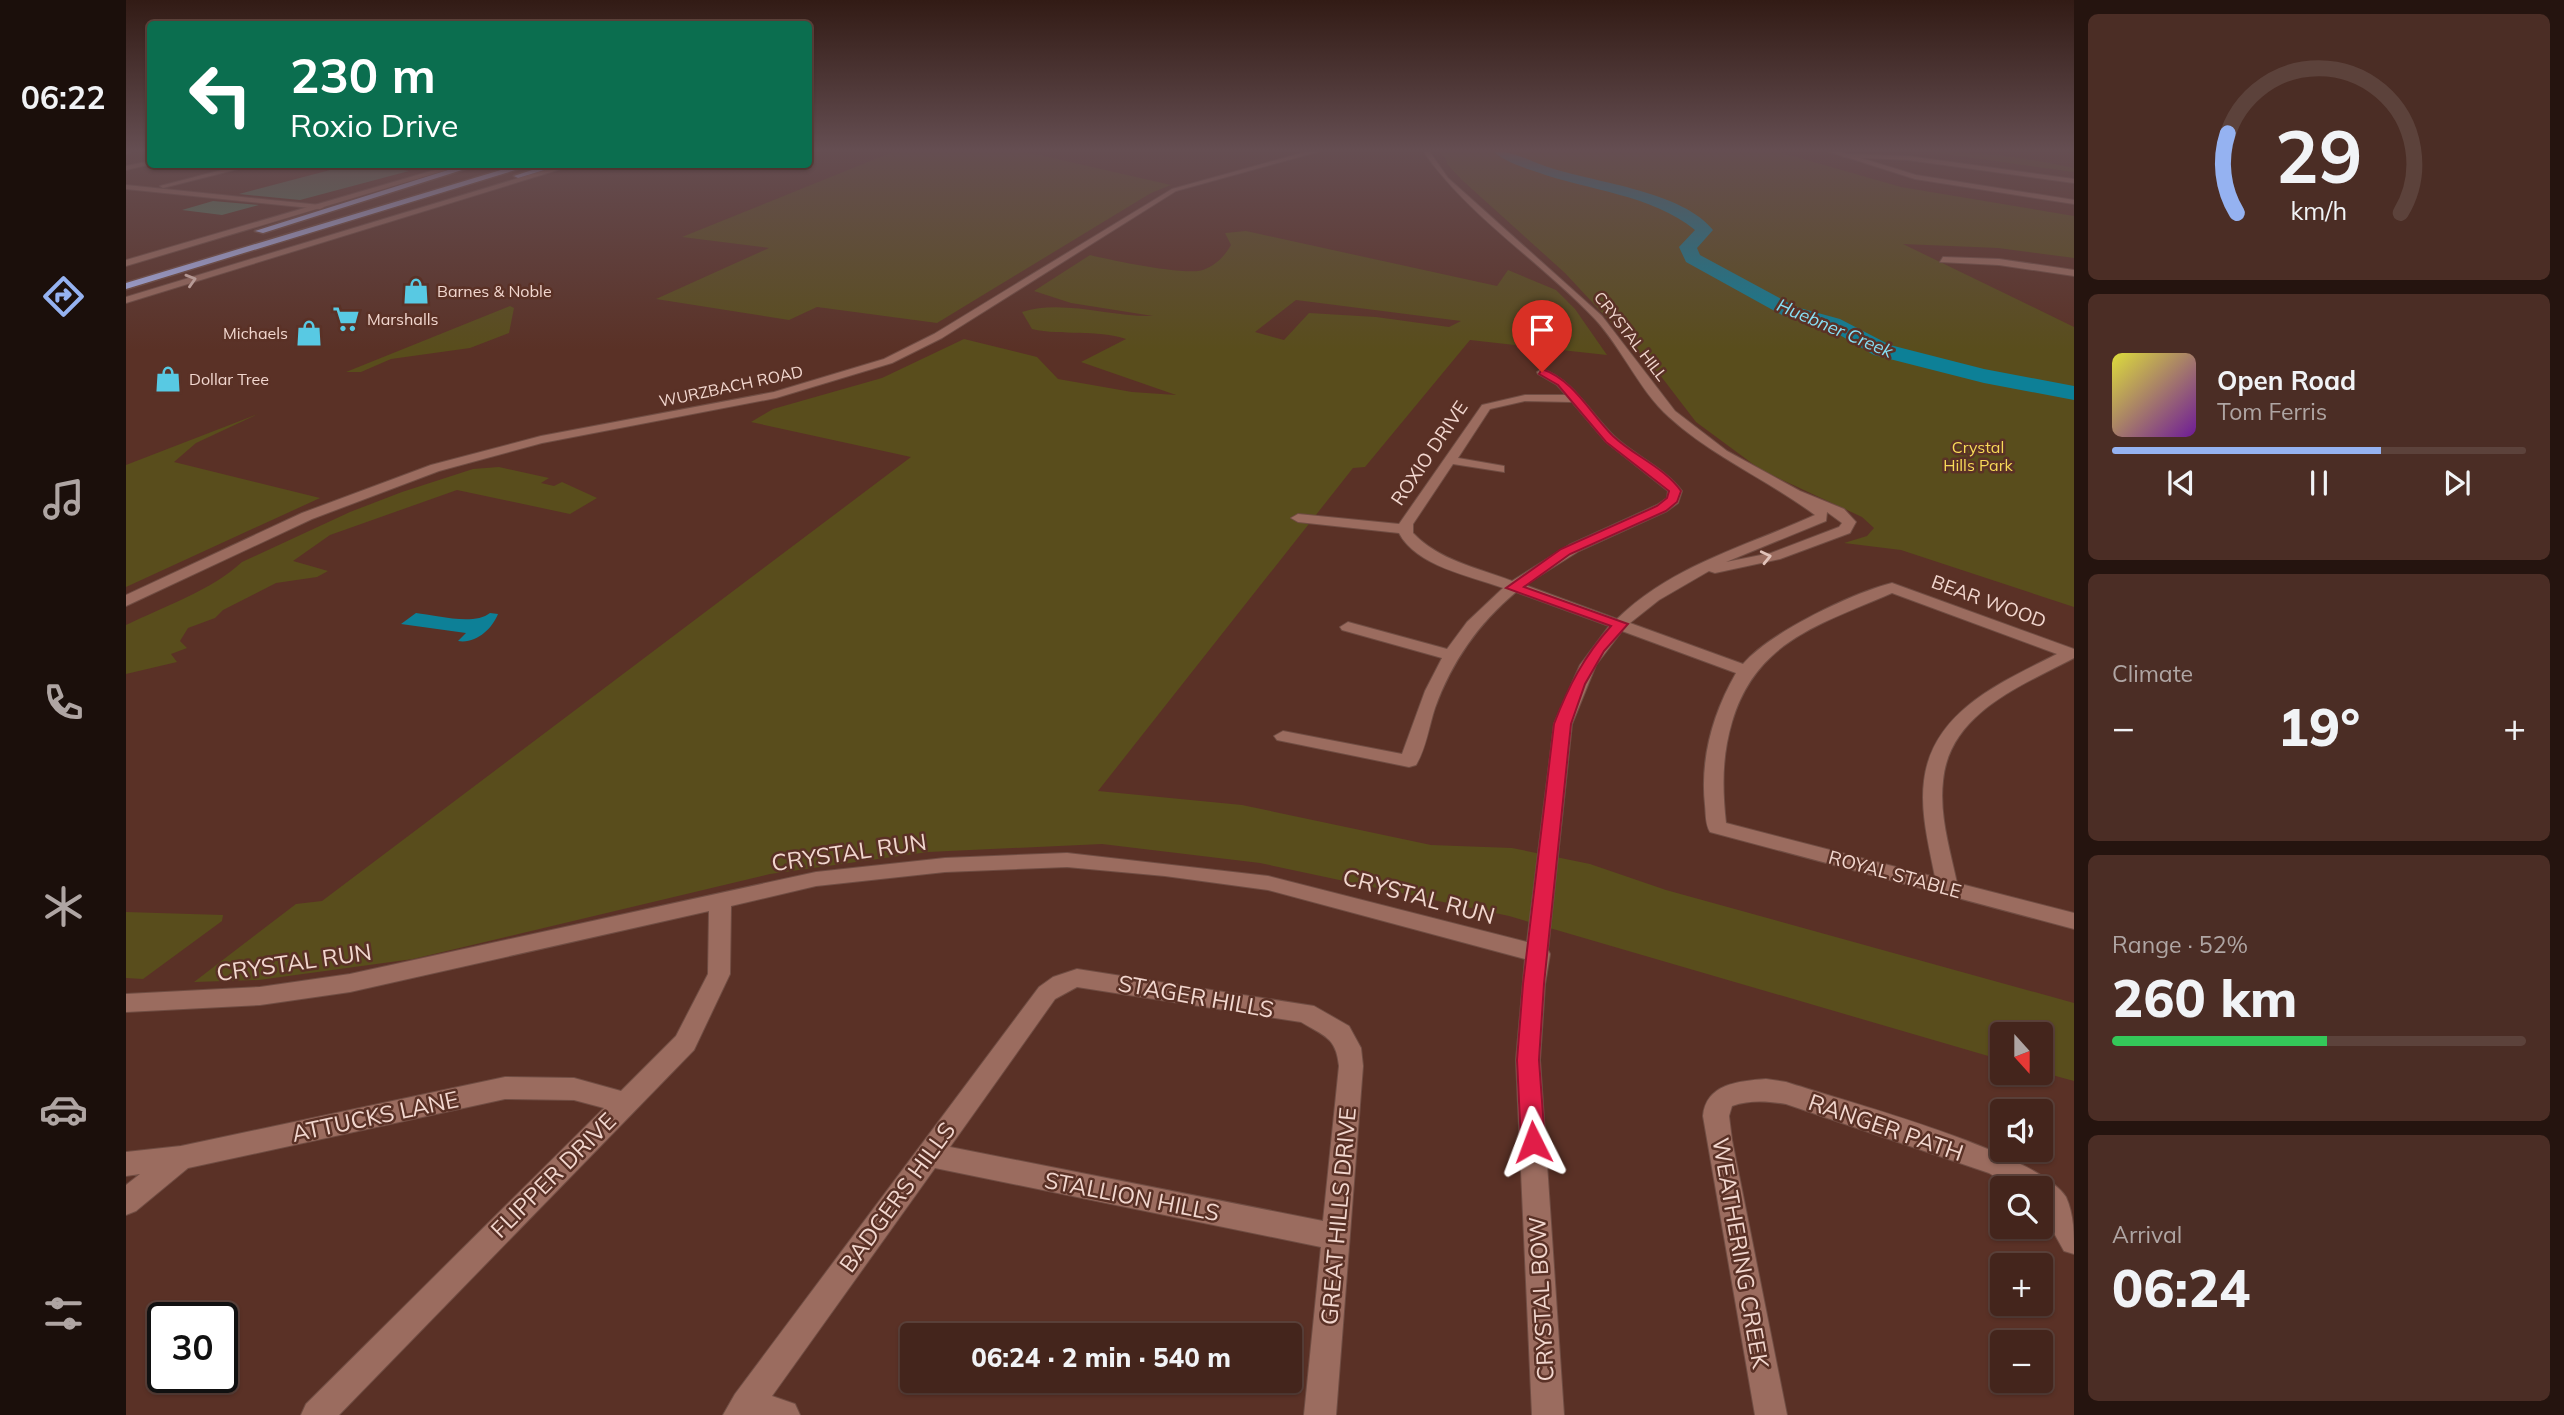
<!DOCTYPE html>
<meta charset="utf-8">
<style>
body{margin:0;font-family:Mulish,sans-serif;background:#4b2d25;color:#f1f3f6;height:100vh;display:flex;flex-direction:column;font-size:26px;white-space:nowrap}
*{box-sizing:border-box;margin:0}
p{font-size:23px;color:#afa5a3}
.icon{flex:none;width:38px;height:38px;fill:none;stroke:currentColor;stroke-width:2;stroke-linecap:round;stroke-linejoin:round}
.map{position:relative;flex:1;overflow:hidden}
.drawer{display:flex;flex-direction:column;gap:14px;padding:14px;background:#25140f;width:490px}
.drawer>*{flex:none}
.guide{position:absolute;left:21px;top:21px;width:665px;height:147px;border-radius:7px;box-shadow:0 2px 5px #0004,0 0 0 2px #5c423b;background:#0b6e4f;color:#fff;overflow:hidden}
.needle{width:46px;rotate:159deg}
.tools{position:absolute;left:1864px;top:1022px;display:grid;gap:14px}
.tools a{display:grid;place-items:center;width:63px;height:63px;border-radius:7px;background:#44251c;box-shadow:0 2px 5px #0004,0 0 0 2px #5c423b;font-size:35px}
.speed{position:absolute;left:21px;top:1302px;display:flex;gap:14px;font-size:35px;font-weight:700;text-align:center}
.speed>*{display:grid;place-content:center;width:91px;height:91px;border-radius:50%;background:#44251c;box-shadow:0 2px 5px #0004,0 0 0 2px #5c423b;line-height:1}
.speed .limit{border:4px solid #111;border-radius:10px;background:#fff;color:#111}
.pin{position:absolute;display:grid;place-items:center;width:60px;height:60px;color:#fff;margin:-72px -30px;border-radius:50% 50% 50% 0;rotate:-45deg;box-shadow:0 0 7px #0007}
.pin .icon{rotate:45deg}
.me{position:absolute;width:77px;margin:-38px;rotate:357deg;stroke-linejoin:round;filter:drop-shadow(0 0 5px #0008)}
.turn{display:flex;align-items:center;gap:24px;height:147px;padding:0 28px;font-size:32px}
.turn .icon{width:91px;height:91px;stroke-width:2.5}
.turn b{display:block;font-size:49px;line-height:60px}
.big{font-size:52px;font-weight:800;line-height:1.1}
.drawer .card{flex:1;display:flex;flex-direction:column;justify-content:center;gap:10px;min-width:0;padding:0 24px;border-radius:10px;background:#4b2d25}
.drawer .dial{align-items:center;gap:0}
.dial svg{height:182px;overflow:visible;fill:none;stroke:#5c423b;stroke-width:7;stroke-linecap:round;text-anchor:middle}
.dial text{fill:#f1f3f6;stroke:none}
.song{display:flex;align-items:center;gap:21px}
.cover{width:84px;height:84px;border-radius:10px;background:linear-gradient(135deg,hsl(60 70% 55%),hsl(280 70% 35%))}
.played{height:7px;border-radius:4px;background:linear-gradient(90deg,#95b2f1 65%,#5c423b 65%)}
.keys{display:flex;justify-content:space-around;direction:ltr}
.heat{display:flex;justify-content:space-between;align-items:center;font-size:38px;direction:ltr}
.charge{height:10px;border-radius:5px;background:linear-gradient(90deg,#34c759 52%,#5c423b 0)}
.trip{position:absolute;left:774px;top:1323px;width:402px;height:70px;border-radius:7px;background:#44251c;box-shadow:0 2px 5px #0004,0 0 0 2px #5c423b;font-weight:800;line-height:70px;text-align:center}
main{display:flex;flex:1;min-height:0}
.tab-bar{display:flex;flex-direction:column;width:126px;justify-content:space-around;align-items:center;background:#1b0f0b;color:#afa5a3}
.tab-bar .icon{width:49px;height:49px}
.tab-bar .current{color:#95b2f1}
.tab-bar b{font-size:32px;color:#f1f3f6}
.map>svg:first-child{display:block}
.green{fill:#594d1c;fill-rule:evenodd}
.water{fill:#0d8097}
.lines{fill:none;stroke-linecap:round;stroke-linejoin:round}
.river{fill:#0d8097;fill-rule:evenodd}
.building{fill:#527c62}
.street-casing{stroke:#704d43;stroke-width:2}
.secondary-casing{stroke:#704d43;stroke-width:2}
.highway-casing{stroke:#704d43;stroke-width:3}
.street{fill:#9b6c5f;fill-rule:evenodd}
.secondary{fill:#9b6c5f;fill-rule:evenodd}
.highway{fill:#adb8f4;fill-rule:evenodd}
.oneway{stroke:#e1c2b9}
.route{fill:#e11d48;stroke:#92132f;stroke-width:2}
.labels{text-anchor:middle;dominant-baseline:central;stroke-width:5;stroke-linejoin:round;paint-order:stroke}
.far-poi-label{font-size:16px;fill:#f2d7cf;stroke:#5a3126;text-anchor:start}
.far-street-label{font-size:16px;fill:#f2d7cf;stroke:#5a3126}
.far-park-label{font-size:16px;fill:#f8da58;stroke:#5a3126}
.far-water-label{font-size:18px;font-style:italic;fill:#87dff5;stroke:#5a3126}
.street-label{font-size:19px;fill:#f2d7cf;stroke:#5a3126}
.near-street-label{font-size:23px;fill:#f2d7cf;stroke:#5a3126}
</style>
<main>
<nav class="tab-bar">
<b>06:22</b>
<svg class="icon current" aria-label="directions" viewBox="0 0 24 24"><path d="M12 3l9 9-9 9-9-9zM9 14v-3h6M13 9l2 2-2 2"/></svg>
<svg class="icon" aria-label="music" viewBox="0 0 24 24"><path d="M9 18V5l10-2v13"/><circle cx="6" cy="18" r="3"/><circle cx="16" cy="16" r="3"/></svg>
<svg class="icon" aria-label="phone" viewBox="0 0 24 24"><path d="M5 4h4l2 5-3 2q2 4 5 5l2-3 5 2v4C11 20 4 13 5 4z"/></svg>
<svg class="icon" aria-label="climate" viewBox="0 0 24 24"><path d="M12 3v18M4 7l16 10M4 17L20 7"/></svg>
<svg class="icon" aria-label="car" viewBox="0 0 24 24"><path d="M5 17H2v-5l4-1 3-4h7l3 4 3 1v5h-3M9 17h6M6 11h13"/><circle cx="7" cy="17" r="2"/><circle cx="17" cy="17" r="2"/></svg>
<svg class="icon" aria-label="filters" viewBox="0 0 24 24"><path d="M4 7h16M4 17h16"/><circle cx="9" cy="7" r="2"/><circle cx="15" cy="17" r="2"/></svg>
</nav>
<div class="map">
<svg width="1948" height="1415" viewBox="0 0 1948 1415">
<rect width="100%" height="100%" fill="#5a3126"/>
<!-- green -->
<path class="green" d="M769,151h127l149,34 -20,8 -214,130 -120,-16 -28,13 -133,-21 113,-51 -87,-11z
M1311,151h338l126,36 173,29v42l-76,-10 -95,-4 171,83v280l-173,-57 -57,-7 23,-7 7,-8 -12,-11 -101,-47 -65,-48 -36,-47 -95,-102 -103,-93 -15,-16 -1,-6z
M1797,151c51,0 101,6 151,17v4z
M1120,231l251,55 11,-16 48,20 19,19 32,46 -137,-15 -105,127 -12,1 -255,323 144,14 189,40 81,3 78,16 76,26 408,113v78l-33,-9 -1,-38h-38v26l-493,-144 -249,-53 -158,-19 -174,8 -158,22 -357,85 -154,21 -65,2 102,-78 26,-3 589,-444 -160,-35 22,-13 109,-31 82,-39 73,18 21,22 74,13 44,3 -95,-33 45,-23c-30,-10 -63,-3 -94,-10l-10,-17c40,-13 88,5 131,4l-82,-13 -37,-12 56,-36c20,5 96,21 113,15 13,-5 21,-13 28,-25l-6,-12zM1170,300l165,21 -12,6 -73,-10 -67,-4 -25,27 -29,-8z
M384,306l4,2 -5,25 -39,15 -79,11 -30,13h-15z
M132,414l-62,29 -22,19 146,36 -194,89v-122z
M373,467l50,11 -8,5 13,3 8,-4 35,16 -27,16 -113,-24 -127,45 -37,26 35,10 -11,6 -41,6 -53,27 -8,8 -27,10 -8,13 7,7 -16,6 6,8 -51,12v-49c37,-18 86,-35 116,-63l108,-50 52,-20 71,-23z
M0,912l97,3 -1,6 -79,58 -17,-1z"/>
<!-- water -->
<path class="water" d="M290,613c19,2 58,13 74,0l8,1c-6,15 -22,30 -40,27l8,-8 -65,-9z"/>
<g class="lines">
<!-- river -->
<path class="river" d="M1367,151c22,0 40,12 61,18 45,14 129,23 159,61l-16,18 3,7 96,52 44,12 50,26 94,24 90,17v14l-90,-17 -110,-28 -48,-28 -44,-12 -96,-53 -7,-15 16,-17c-44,-36 -106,-39 -158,-58 -15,-5 -32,-10 -44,-21z"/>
</g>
<!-- building -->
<path class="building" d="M227,164l56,7 -109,29 -61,-6z
M87,201l46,4 -37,10 -40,-5z"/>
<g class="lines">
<!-- street casing -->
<g class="street-casing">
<path id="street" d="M0,151h6l-6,3z
M1297,151h6l19,27 154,138 73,95 52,40 73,40 44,18 12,13 -6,11 -70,26 -65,14 -6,-2 -50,29 -29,23 113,41c26,-31 109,-71 149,-81l182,66v9c-53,28 -125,55 -131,123 -4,34 7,69 14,102l117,30v16l-364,-97c-5,-8 -4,-18 -5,-27 -5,-46 8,-92 31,-132l-114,-42 -26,34 -24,59 -24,226 2,4 -5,30 -5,76 24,355h-32l-16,-355 9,-101 -257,-69 -103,-14 -98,-9 -122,5 -129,14 -85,20 -1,68 -36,76 -355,365h-38l5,-11 298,-296 -30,-8 -69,-1 -317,69 -52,43 -10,4v-30l14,-11 -14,2v-24l55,-6 324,-69 69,1 47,13 55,-55 32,-62 1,-63 -359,81 -90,13 -134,7v-18l134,-7 90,-13 466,-102 129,-14 122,-5 201,23 259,66 27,-218 26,-59 29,-39 -93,-34c-38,32 -64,69 -81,116 -6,18 -9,41 -19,57l-7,2 -132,-27 -3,-4 9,-5 119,23 23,-63 17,-33 -100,-28 -2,-3 8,-5 99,27 20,-27 36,-34c-33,-12 -87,-22 -104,-55l-101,-11 -7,-4 7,-4 101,10 83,-119 43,-10h41l-9,-10 -19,-11 -1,-2 5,-3c32,11 48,44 72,67 21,20 50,31 68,55l-4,12 -11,8 -88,40 -54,34 92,34c55,-54 130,-73 198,-104 -47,-35 -102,-58 -146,-98 -30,-27 -47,-69 -74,-98 -55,-58 -126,-102 -172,-168zM1399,401l47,1 34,40 62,49 -1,7 -10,7 -88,40 -57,36c-34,-13 -74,-21 -99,-48v-9l40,-60 51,8v-6l-46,-8 32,-49zM1701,512l15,11 -3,4 -68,26 -45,9 100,-41zM1766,593l165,61c-55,28 -125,57 -133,127 -4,31 5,65 11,96l-209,-54c-4,-36 -4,-67 6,-101 24,-82 90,-98 160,-129z
M1719,154l63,2 166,23v4l-166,-23 -65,-3z
M24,161l2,3 -26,6v-4z
M119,164h13l-95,24 -3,-2z
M0,185l194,20 4,2 -4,2 -194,-20z
M1817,257l56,2 75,11v6l-75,-11 -59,-3z
M951,969l237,37 35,20 12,22 2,18 -27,349h-32l17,-168 -386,-79 -163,228 23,8 5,11h-77l12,-21 304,-407 14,-10zM951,987l224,35c23,14 35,15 38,44l-16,155 -373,-74 105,-148z
M1640,1079l20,3c58,19 251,70 280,115 8,18 8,37 8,57l-10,-3 -24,-43v-20h-26l-25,-15 -203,-69c-19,-3 -36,-4 -54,2l-3,10 3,24 55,275h-32l-52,-299c3,-32 35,-35 63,-37z"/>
</g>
<!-- secondary casing -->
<g class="secondary-casing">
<path id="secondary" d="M1183,151h12l-145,40 -234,147 -50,25 -116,35 -234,45 -103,28 -127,48 -186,87v-11l176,-82 129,-48 110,-29 233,-44 110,-33 50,-25 238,-145z
M1701,151h11l78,24 158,25v4l-159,-25z
M329,164h12l-341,102v-6z
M439,164h12l-451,139v-6z"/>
</g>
<!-- highway casing -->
<g class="highway-casing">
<path id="highway" d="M341,164h14l-218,69 -8,-2z
M395,164h14l-409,125v-6z
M424,164h14l-46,14 -4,-2z"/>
</g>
<!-- street -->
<use href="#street" class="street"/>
<!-- secondary -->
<use href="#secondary" class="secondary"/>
<!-- highway -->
<use href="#highway" class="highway"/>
</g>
<!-- one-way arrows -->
<defs><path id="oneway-chevron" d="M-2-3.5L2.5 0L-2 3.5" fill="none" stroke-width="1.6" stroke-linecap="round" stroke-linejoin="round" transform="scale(1.75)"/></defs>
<g class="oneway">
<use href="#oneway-chevron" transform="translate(65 280) rotate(-17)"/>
<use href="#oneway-chevron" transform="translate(1640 557) rotate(-13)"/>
</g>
<!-- sky -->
<linearGradient id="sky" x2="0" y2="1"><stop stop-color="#321b15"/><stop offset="0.43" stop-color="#654e52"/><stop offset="1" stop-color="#654e52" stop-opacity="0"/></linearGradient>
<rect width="1948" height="350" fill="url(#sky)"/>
<!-- route -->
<path class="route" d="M1416,369c32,11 48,44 71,67 21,20 51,31 68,55l-4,11 -11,9 -96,43 -46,33 104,37 -24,27 -19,33 -14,40 -27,260 -5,76 6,82 -4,8 -8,3 -9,-3 -3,-8 -4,-82 6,-76 31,-260c14,-37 30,-68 57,-98l-105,-38 55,-39 96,-43 10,-8 2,-7 -63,-49 -48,-57 -19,-11z"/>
<!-- icons -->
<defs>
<g id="shop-bare" transform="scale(2.1)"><path d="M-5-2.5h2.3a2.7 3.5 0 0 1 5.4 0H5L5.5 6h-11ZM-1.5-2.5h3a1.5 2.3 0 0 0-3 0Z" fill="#58c9e3" stroke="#5a3126" stroke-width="2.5" paint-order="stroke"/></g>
<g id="supermarket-bare" transform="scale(2.1)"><path d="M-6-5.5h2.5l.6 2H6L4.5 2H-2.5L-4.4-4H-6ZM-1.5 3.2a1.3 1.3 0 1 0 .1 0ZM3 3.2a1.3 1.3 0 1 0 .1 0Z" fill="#58c9e3" stroke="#5a3126" stroke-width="2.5" paint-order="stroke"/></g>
</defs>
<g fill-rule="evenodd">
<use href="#shop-bare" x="290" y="291"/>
<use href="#supermarket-bare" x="220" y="319"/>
<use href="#shop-bare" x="183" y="333"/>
<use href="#shop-bare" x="42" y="379"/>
</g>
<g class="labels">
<!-- far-poi labels -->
<g class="far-poi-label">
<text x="311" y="291">Barnes &amp; Noble</text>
<text x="241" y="319">Marshalls</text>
<text x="162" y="333" text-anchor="end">Michaels</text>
<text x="63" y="379">Dollar Tree</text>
</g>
<!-- far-street labels -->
<g class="far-street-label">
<text transform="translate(1505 336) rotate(52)">CRYSTAL HILL</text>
<text transform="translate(605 386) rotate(-12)">WURZBACH ROAD</text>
</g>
<!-- far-park labels -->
<g class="far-park-label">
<text x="1852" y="447">Crystal<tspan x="1852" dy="18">Hills Park</tspan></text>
</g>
<!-- far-water labels -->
<g class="far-water-label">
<text transform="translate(1709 328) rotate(23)">Huebner Creek</text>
</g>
<!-- street labels -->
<g class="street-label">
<text transform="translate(1303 453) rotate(-56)">ROXIO DRIVE</text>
<text transform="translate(1863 601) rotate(20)">BEAR WOOD</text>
<text transform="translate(1769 874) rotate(15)">ROYAL STABLE</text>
</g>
<!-- near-street labels -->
<g class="near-street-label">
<text transform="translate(723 852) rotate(-8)">CRYSTAL RUN</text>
<text transform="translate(1293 896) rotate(15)">CRYSTAL RUN</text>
<text transform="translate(168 962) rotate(-8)">CRYSTAL RUN</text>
<text transform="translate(1070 996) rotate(10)">STAGER HILLS</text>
<text transform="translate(249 1116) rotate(-12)">ATTUCKS LANE</text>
<text transform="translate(1760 1127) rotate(19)">RANGER PATH</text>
<text transform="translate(427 1175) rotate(-45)">FLIPPER DRIVE</text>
<text transform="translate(1006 1196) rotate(11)">STALLION HILLS</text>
<text transform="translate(771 1197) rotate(-54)">BADGERS HILLS</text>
<text transform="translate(1212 1216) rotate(-85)">GREAT HILLS DRIVE</text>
<text transform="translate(1615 1253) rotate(80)">WEATHERING CREEK</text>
<text transform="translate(1415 1299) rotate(-93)">CRYSTAL BOW</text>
</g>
</g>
</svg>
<div class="tools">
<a><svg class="needle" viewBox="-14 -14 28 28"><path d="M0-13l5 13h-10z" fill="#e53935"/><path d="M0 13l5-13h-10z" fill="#afa5a3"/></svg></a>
<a><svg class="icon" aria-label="sound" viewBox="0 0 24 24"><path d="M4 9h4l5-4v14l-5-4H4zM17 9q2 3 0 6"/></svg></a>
<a><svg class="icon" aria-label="search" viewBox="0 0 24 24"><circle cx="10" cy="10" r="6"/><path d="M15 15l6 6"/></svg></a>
<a>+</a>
<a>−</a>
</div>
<div class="speed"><div class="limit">30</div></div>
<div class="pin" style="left:1416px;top:372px;background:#d93025"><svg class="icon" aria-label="arrive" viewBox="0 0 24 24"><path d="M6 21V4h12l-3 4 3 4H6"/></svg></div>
<svg class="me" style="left:1407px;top:1142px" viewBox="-20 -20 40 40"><path d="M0-17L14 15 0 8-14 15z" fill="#e11d48" stroke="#fff" stroke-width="4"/></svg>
<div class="trip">06:24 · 2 min · 540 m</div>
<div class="guide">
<div class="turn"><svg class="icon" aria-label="left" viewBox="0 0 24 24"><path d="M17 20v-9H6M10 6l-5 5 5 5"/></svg><div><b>230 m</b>Roxio Drive</div></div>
</div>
</div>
<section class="drawer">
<div class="card dial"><svg viewBox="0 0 100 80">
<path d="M14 69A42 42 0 1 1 86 69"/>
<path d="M14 69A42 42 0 0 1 10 34" stroke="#95b2f1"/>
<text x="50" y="56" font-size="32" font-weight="700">29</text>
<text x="50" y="72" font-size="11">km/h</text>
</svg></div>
<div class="card">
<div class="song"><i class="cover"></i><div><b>Open Road</b><p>Tom Ferris</p></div></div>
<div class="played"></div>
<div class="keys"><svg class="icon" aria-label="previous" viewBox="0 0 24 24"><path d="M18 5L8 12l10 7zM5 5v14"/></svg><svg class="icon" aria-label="pause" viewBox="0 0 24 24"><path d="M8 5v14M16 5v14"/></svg><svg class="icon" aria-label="next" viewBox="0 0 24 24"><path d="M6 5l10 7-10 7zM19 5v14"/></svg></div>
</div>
<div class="card"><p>Climate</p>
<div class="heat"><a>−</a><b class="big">19°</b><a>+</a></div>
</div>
<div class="card"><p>Range · 52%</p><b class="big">260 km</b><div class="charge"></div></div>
<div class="card"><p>Arrival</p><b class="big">06:24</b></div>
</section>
</main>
